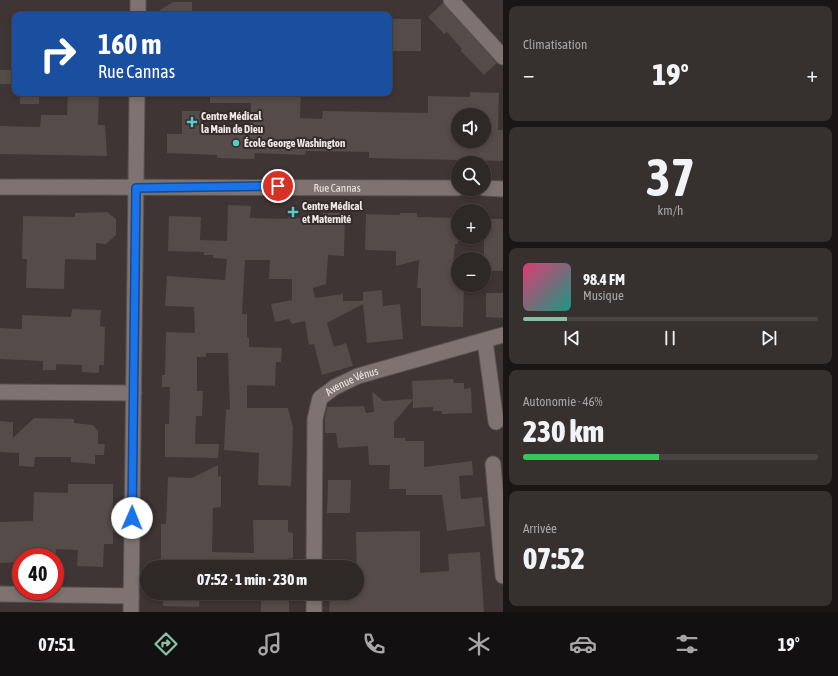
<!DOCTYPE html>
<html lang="fr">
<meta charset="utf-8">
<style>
body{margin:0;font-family:"Asap Condensed",sans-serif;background:#36302f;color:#f1f3f6;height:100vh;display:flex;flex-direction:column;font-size:15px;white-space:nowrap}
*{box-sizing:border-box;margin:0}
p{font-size:13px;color:#a7a6a7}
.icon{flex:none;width:22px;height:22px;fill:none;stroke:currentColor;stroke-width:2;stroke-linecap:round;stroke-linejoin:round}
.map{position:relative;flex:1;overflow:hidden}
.details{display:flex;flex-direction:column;gap:6px;padding:6px;background:#191615;width:335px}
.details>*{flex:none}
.guide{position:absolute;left:12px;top:12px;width:380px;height:84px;border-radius:8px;box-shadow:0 2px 6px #0003,0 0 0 1px #494444;background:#1a4fa0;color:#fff;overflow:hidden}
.buttons{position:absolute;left:451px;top:108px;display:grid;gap:8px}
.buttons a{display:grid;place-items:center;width:40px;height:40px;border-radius:50%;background:#2e2827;box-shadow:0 2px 6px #0003,0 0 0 1px #494444;font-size:20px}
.speed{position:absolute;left:12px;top:548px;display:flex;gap:8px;font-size:20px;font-weight:700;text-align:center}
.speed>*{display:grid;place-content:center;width:52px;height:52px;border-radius:50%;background:#2e2827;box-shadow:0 2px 6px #0003,0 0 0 1px #494444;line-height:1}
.speed .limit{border:6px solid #d22;background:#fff;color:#111}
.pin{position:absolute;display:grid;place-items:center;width:34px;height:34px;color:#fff;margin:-17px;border:2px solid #fff;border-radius:50%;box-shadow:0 1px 4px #0007}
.me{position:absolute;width:44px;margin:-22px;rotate:1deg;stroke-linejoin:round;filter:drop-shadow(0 0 3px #0008)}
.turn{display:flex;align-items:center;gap:14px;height:84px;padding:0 20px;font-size:18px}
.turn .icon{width:52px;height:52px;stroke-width:2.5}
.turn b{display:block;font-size:28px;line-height:34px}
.big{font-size:30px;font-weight:800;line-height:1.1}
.details .card{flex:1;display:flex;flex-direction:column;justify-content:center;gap:6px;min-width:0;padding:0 14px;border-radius:8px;background:#36302f}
.details .dial{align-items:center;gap:0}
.dial b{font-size:52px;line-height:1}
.song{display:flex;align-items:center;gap:12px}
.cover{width:48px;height:48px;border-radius:6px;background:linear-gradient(135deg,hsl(340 70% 55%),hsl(170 70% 35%))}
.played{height:4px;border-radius:2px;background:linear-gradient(90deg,#8abfa5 15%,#494444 15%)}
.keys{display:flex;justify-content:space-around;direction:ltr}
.heat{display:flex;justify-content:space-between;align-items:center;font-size:22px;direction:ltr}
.charge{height:6px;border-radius:3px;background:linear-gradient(90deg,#34c759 46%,#494444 0)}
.trip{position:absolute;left:140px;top:560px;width:224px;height:40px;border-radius:20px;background:#2e2827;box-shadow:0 2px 6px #0003,0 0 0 1px #494444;font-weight:800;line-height:40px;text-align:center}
.dock{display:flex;height:64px;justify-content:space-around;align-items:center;background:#121010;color:#a7a6a7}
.dock .icon{width:28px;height:28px}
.dock .current{color:#8abfa5}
.dock b{font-size:18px;color:#f1f3f6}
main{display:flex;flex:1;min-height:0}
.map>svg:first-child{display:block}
.building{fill:#554b49;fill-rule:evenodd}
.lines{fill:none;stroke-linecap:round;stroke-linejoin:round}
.minor-casing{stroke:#595150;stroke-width:17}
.minor{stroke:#7e7371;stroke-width:15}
.route-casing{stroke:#114b97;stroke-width:10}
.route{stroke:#1a73e8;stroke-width:7}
.poi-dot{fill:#52cdce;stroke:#342b2a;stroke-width:1.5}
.labels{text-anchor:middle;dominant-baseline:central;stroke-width:4;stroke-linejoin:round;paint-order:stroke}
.poi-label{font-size:11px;font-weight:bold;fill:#ede7e6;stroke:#342b2a;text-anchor:start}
.street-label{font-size:11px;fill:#ede7e6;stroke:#342b2a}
</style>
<main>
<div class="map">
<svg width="503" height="612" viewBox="0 0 503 612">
<rect width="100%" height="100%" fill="#3e3534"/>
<!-- building -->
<path class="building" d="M173,2h19v13h-40z
M443,3l54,60 -13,12 -24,-25 2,-1 -15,-17 -3,2 -16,-17z
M389,19h32v32h-32z
M0,70h12l-1,14h-11z
M470,92l29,1 -1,37h5v31l-134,-3v-6l-63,-1 -1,4 -50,-2 -1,6 -37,-1v-3l-50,-2v-19h15v-23h20l-1,15 49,1 1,-24h-41v-10h91l-1,25 22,1 1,-8 105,2v-17l42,1zM458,114l26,1v26h-26z
M20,93h19v11h-19z
M68,93h31l-1,32h7l2,31 -107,-2v-28l40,1 1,-12h26z
M228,205l23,1 -1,12 38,1v-1h35v-5h22l-1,43 -16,-1 -2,29 -13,4 2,10 28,-4v7h20v-9l19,-2 1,16 17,-2 3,35 -36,4 -4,-39 -36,19 7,24 12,-4 7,23 -31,9 -8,-31 -5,1 -4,-24 -13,3 -3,-5 -14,3 -4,-18 21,-4v-21h-23l1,-19h-25l-3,54h5v23l2,1v9l33,1 -1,14h-5l-1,24 -28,-1v23h41l5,20 -2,58 -33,-1 1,-32 -35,-3 2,-41 4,1 -2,-57h-22v4h-9v34h6l-1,25h-6l-1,28h24l-1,14 -53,-1v-33h4l1,-37h-8v-12h3l1,-43 29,1 -1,-26 -29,-1 2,-30 58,4 2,-21 -14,-1v-3h-9v-3l-36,-1 1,-35 32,1 -1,23 27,1z
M107,212l9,7v16l-10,9 -10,-1v17l-31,-1 -1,30 -38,-1 1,-29h-5l1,-43 52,1v-4z
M400,213h17v4l41,1v26h-3l-3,33 6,1v7h6l-1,42 -42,-1v-38h-4l2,-28 -23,6v-15l-31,-1 1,-36 34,1z
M484,219h19v52h-19z
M486,293h17v25l-17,-1z
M72,309l29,1 -1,16 5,1 -1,38h-5v8l-17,-1v-7l-26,-1v6h-13v-9l-43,-2v-31l22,1v-14l49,2z
M453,379l1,4h10v6l7,-1 1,25 -30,1v-3h-9v-4l-20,1v-8l-19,22v16h11v3h19v26l48,-6 1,14 -14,1 2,23 21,-2 3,29 -38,5 -5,-36h-36v-6h-17l1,-24h-21l-1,-19 -30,2 -2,-15h-11v-16l2,-10 37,-1 2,7 8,-1 -2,-21 11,10 30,-2 -1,-18z
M34,418l40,1v4l19,2 5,6v13h7l-1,11h-9v9l-24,-2v-5h-36l-1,10 -15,-1v-13l-19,-1v-31l13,1v16z
M218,465v11l3,1v30l-8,1 -1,44 42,1 -1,-33h35v12l5,1v25l-4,1 -1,8h-101v-7l-26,-1v-35h5l2,-47 24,1z
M328,480h23l-1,33h-23z
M68,484h45v60h-9l-1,23 -26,-1 1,-16 -22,-1 -1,8h-34v5l-21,1v-41l33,-1 1,-29 34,1z
M420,531v42l29,-2 -1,-17 32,-2 4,60h-155l1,-19h27l-1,-61z
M163,593h37l-1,14 -36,-1z
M261,598h28v14h-28z"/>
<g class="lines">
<!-- minor casing -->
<g class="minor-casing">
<g id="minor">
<path d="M451,0l52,57"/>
<path d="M138,15v-15"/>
<path id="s1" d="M0,187l458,1"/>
<path d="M484,188l19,1"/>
<path d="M485,341l11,81"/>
<path d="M0,392l134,1"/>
<path d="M493,464l10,112"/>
<path id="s2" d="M314,567l1,-148 5,-21 15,-11 23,-11 145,-41"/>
<path d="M0,594l131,2"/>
<path d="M131,612l6,-519"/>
<path d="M314,612v-19"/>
</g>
</g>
<!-- minor -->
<use href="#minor" class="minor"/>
</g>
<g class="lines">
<!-- route casing -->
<g class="route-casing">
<path id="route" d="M132,518l4,-330 142,-2"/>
</g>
<!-- route -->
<use href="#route" class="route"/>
</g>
<!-- markers -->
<g class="poi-dot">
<path d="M190 116h4v4h4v4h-4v4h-4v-4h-4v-4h4z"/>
<circle cx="236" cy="143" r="4"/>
<path d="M291 206h4v4h4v4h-4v4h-4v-4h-4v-4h4z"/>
</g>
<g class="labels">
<!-- poi labels -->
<g class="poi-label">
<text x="201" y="116">Centre Médical<tspan x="201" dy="13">la Main de Dieu</tspan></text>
<text x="244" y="143">École George Washington</text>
<text x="302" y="206">Centre Médical<tspan x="302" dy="13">et Maternité</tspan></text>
</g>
<!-- street labels -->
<g class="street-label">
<text stroke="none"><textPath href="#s1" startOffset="337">Rue Cannas</textPath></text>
<text stroke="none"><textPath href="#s2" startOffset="206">Avenue Vénus</textPath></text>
</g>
</g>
</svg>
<div class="buttons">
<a><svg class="icon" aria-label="sound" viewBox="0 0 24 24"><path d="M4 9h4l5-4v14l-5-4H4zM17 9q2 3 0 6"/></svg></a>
<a><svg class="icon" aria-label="search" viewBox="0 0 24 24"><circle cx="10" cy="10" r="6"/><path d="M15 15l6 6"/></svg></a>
<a>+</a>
<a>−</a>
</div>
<div class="speed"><div class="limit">40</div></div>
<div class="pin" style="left:278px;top:186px;background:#d93025"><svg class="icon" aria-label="arrive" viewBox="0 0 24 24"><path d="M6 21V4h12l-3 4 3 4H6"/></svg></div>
<svg class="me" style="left:132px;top:518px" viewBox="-20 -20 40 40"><circle r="19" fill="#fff"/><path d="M0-13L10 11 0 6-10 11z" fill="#1a73e8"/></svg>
<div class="trip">07:52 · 1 min · 230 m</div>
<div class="guide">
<div class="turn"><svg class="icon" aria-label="right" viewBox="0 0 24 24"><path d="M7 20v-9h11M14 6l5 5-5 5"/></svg><div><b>160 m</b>Rue Cannas</div></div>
</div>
</div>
<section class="details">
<div class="card"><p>Climatisation</p>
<div class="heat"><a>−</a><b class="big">19°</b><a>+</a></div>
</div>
<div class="card dial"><b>37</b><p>km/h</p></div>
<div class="card">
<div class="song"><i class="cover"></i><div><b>98.4 FM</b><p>Musique</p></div></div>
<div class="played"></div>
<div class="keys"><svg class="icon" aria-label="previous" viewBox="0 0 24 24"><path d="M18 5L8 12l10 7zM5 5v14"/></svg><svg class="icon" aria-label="pause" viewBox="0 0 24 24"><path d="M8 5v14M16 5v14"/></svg><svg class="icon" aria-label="next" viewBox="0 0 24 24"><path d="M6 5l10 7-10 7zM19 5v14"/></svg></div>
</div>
<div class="card"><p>Autonomie · 46%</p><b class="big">230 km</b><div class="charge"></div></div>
<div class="card"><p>Arrivée</p><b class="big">07:52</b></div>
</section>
</main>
<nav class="dock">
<b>07:51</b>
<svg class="icon current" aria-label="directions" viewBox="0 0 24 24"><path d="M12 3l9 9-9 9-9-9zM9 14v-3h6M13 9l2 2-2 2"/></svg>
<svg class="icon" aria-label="music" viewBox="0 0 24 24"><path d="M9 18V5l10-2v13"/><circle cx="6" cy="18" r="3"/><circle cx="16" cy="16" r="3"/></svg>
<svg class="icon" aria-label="phone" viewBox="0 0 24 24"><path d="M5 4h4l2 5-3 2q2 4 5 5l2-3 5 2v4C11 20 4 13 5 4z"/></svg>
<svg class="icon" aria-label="climate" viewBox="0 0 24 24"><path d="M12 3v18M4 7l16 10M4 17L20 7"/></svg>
<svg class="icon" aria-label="car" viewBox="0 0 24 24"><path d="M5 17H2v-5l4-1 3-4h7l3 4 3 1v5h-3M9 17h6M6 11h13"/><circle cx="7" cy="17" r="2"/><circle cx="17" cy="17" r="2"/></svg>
<svg class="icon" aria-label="filters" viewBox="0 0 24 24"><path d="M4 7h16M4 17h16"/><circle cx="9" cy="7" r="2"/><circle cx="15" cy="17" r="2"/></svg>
<b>19°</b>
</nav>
